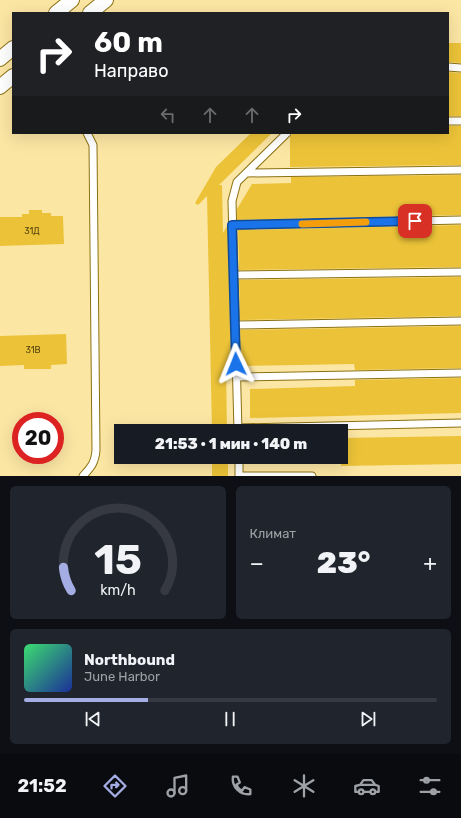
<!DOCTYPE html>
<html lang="ru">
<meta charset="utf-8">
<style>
body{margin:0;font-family:Rubik,sans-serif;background:#20242c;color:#f1f3f6;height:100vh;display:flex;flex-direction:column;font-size:15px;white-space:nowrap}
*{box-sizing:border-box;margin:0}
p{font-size:13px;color:#9ea1a6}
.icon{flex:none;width:22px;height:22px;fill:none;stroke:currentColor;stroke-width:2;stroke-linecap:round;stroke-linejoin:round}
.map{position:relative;height:476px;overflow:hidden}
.details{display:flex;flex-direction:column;gap:10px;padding:10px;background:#0d0f14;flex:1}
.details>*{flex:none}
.guide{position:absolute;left:12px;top:12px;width:437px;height:122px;border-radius:0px;box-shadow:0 4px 16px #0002;background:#202124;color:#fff;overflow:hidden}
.speed{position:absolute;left:12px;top:412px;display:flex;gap:8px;font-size:20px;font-weight:700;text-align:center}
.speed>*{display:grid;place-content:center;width:52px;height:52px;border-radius:50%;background:#171b24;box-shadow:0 4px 16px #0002;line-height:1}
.speed .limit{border:6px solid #d22;background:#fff;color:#111}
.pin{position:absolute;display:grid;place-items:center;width:34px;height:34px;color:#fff;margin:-17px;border-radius:8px;box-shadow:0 2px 6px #0006}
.me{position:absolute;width:44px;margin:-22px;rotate:358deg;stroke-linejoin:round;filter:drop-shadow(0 0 3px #0008)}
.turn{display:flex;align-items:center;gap:14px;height:84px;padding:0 16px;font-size:18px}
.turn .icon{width:52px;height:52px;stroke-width:2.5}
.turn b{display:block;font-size:28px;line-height:34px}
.lanes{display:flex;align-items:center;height:38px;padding:0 16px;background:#0003;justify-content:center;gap:20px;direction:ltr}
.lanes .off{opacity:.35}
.big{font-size:30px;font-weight:800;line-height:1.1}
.details .card{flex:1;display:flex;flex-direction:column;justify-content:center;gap:6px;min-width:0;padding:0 14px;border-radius:6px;background:#20242c}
.details .dial{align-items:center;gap:0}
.dial svg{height:104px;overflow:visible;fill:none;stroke:#363941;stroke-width:7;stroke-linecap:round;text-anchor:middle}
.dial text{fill:#f1f3f6;stroke:none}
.song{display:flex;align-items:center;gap:12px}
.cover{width:48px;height:48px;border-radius:6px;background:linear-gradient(135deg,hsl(140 70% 55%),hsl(230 70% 35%))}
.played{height:4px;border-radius:2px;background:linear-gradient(90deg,#a4aee4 30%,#363941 30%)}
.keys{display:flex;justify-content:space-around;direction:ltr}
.heat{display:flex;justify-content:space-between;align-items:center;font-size:22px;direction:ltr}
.details .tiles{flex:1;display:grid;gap:10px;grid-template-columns:1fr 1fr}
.card:last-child{grid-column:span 2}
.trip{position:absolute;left:114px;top:424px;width:234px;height:40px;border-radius:0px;background:#171b24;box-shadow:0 4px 16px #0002;font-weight:800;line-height:40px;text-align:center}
.tab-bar{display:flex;height:64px;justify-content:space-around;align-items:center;background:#090b0e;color:#9ea1a6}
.tab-bar .icon{width:28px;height:28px}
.tab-bar .current{color:#a4aee4}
.tab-bar b{font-size:18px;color:#f1f3f6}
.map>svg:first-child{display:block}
.building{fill:#ecc338}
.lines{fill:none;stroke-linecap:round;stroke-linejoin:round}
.lane-casing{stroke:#8b7113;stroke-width:9}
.street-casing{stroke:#8b7113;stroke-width:16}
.lane{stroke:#fff;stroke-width:7}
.street{stroke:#fff;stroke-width:14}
.route-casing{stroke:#114b97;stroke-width:10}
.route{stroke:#1a73e8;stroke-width:7}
.slow{stroke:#f59e0b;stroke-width:7}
.labels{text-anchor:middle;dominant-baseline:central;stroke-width:3;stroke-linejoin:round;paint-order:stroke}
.number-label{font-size:9px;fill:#54430e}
</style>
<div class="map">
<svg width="461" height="476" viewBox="0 0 461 476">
<rect width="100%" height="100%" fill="#fce6a4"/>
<!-- building -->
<path class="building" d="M448,43h13v20l-13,-1z
M448,72l13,1v43h-13z
M448,126h13v39l-171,2v-30l2,-3 156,-1z
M251,133h21l-53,52h3l1,48 4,-7 1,1 3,139h-5l1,65h-15l-5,-235 -9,9 -3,-2 21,-36z
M461,175v40l-224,5v-11l15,-25 39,-1v-6z
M29,210h13v3h9v3h12l1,28 -64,2v-29h22v-3h7z
M461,225v42l-222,3 -1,-40z
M461,277v39l-221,4 -1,-40z
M461,326v42l-106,2 -1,-6 -113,2 -1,-36z
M66,334l1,30 -16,1v4h-27v-4l-24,1v-30z
M461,378v35l-211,5v-29l105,-3v-6z
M461,436v28l-120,2v-28z
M212,457h16v19h-16z"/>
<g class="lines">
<!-- lane casing -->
<g class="lane-casing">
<path id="lane" d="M448,67l13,1
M448,121h13
M247,173l214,-3
M232,225l229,-5
M234,275l227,-3
M235,325l226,-4
M237,377l224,-4
M238,428l223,-5
M238,431l-6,-230 5,-19 50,-49
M239,457v19
M83,476c8,-9 12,-13 13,-26l-3,-305 -6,-12
M239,476h73"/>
</g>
<!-- street casing -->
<g class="street-casing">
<path id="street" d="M56,13l16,-13
M90,13l16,-13
M0,59l13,-11
M0,87l13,-11"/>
</g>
<!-- lane -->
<use href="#lane" class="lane"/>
<!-- street -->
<use href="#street" class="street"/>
</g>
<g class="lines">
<!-- route casing -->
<g class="route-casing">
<path id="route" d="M236,364l-4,-139 183,-4"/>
</g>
<!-- route -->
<use href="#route" class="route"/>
<!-- slow -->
<path class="slow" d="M302,224l64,-2"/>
</g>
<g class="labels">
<!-- number labels -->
<g class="number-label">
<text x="32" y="231">31Д</text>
<text x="33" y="350">31В</text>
</g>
</g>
</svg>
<div class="speed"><div class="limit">20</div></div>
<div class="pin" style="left:415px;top:221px;background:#d93025"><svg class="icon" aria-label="arrive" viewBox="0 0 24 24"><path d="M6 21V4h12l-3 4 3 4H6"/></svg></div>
<svg class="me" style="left:236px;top:364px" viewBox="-20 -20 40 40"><path d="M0-17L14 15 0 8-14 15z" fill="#1a73e8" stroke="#fff" stroke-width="4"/></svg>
<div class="trip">21:53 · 1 мин · 140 m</div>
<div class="guide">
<div class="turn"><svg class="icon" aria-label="right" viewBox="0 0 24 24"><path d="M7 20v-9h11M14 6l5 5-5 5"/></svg><div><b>60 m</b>Направо</div></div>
<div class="lanes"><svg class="icon off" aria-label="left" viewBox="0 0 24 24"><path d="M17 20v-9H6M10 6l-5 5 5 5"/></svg><svg class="icon off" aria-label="ahead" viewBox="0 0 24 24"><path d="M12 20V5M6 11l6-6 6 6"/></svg><svg class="icon off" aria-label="ahead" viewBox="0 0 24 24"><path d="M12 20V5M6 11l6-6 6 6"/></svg><svg class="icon" aria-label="right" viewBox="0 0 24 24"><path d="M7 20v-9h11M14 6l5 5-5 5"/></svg></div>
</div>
</div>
<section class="details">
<div class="tiles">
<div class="card dial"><svg viewBox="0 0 100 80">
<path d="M14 69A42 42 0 1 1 86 69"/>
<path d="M14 69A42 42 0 0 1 8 51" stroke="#a4aee4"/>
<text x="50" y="56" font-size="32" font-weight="700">15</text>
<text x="50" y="72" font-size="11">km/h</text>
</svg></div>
<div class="card"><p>Климат</p>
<div class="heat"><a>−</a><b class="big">23°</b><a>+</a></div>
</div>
<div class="card">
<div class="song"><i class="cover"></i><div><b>Northbound</b><p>June Harbor</p></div></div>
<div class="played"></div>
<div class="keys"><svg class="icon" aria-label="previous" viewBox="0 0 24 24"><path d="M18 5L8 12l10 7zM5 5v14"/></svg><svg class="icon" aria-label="pause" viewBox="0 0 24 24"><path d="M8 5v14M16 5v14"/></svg><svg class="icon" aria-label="next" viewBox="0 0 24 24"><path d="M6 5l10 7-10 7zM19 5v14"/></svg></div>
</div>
</div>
</section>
<nav class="tab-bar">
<b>21:52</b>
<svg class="icon current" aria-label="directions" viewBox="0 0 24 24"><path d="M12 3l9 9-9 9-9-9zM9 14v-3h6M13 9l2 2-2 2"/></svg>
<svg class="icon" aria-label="music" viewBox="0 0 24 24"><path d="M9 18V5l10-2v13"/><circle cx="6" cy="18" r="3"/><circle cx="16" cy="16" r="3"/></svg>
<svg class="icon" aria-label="phone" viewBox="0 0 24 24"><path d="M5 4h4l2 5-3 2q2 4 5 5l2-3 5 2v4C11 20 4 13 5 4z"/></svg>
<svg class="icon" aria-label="climate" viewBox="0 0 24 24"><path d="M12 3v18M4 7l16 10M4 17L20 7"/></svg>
<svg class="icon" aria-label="car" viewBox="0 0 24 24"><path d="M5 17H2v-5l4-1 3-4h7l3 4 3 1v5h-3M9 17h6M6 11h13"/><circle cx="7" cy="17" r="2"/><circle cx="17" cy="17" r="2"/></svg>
<svg class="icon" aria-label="filters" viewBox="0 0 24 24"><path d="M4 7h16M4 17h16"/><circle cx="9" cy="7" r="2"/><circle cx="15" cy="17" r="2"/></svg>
</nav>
